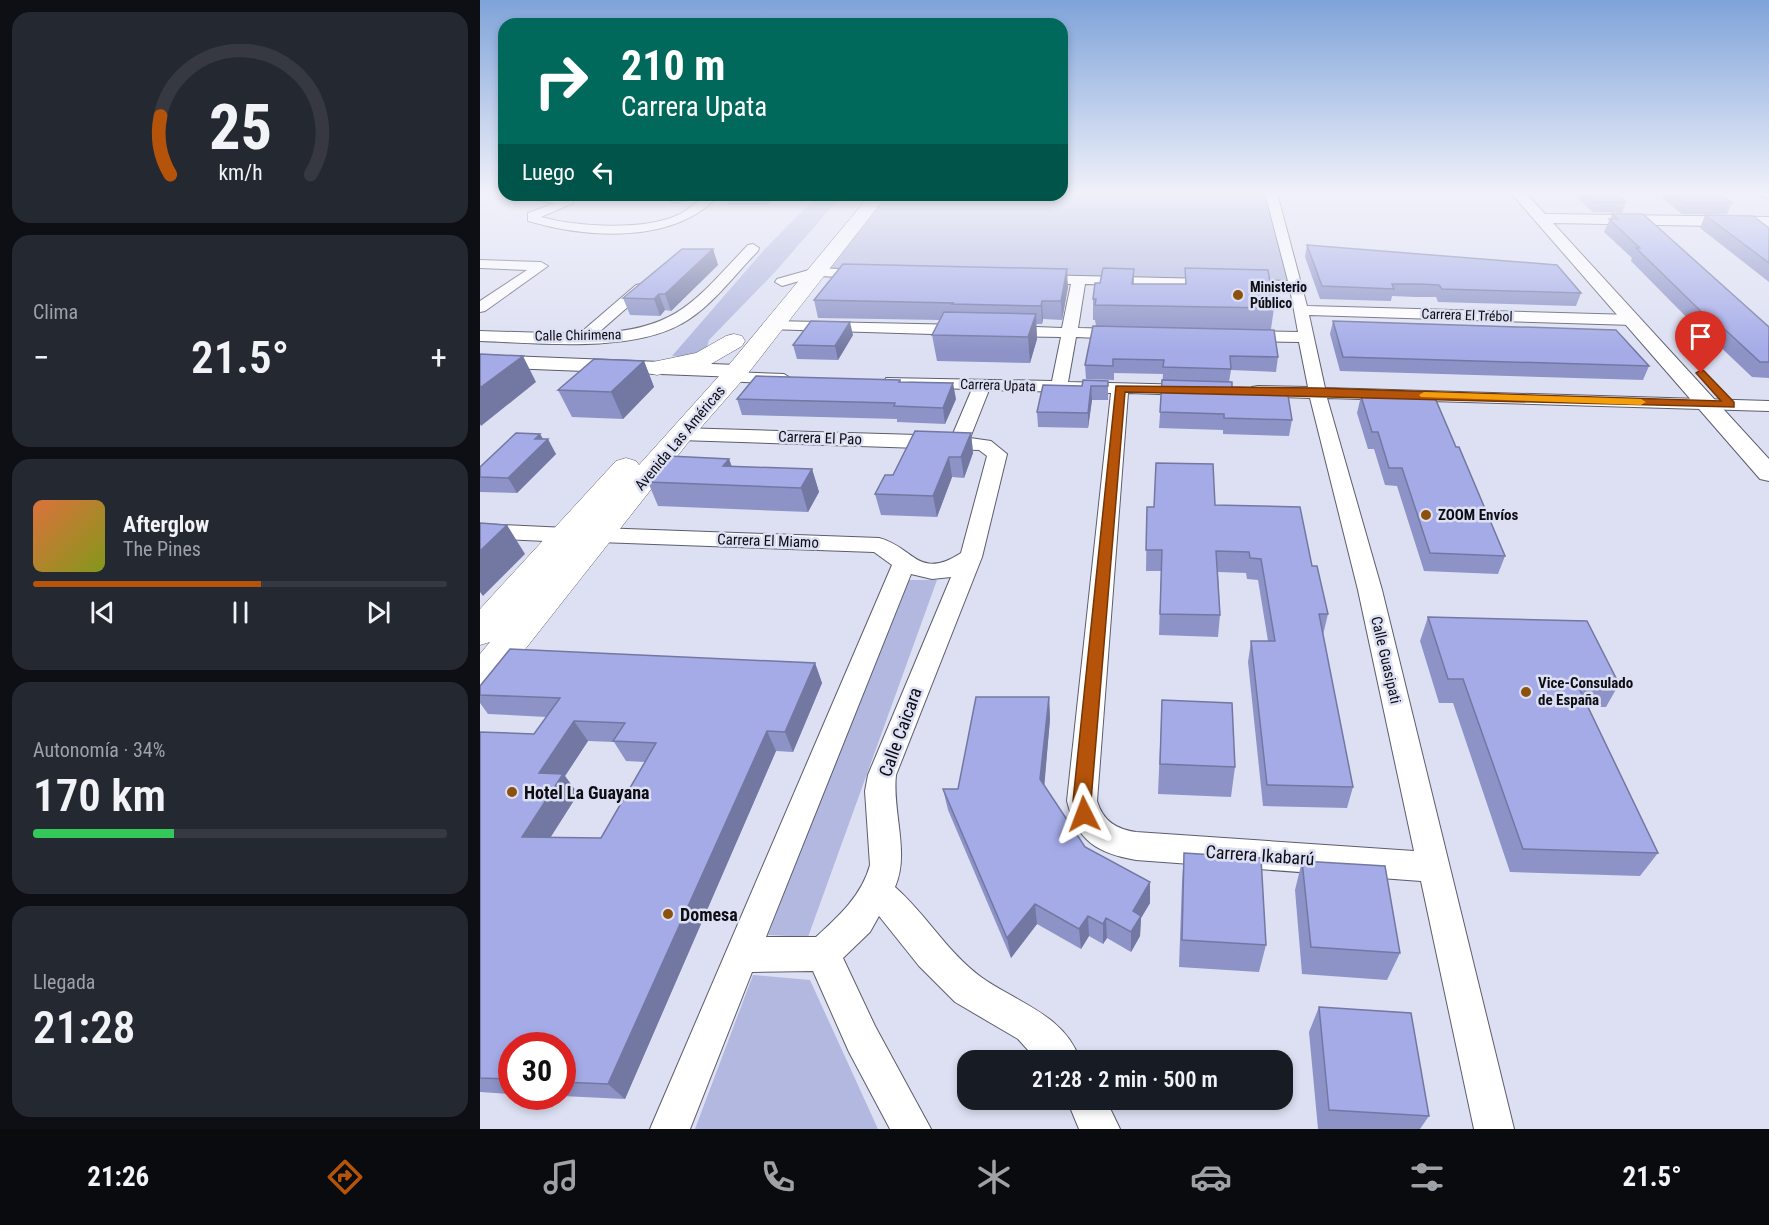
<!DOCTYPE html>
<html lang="es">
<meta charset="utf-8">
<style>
body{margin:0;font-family:"Roboto Condensed",sans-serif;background:#242831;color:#f1f3f6;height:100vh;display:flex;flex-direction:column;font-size:22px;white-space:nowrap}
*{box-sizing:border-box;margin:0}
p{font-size:20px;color:#9ea1a6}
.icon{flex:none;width:33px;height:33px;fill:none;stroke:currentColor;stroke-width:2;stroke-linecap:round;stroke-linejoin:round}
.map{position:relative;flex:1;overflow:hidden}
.panel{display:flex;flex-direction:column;gap:12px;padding:12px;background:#0d0f14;width:480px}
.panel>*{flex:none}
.hud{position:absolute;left:18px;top:18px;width:570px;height:183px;border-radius:18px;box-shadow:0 3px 9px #0003;background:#00695c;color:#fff;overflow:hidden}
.speed{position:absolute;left:18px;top:1032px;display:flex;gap:12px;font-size:30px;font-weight:700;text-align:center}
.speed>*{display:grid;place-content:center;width:78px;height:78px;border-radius:50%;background:#171b24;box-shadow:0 3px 9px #0003;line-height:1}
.speed .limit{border:9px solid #d22;background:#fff;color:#111}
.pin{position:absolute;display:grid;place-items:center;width:51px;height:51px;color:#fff;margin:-62px -26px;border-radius:50% 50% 50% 0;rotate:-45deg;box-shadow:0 0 6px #0007}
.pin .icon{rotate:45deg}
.me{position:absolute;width:66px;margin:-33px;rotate:357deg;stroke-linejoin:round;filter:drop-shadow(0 0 4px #0008)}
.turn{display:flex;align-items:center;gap:21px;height:126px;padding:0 24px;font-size:27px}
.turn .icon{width:78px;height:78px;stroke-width:2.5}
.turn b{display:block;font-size:42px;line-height:51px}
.then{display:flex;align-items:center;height:57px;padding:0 24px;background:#0003;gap:12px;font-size:22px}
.big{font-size:45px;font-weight:600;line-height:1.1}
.panel .card{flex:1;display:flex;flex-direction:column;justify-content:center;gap:9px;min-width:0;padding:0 21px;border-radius:18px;background:#242831}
.panel .dial{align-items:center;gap:0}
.dial svg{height:156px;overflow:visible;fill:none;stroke:#363941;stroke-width:7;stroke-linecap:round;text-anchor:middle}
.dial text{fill:#f1f3f6;stroke:none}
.song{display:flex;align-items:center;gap:18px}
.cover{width:72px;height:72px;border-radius:9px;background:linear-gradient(135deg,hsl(20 70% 55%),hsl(70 70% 35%))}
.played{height:6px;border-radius:3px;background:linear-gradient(90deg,#b45309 55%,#363941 55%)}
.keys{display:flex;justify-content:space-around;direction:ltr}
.heat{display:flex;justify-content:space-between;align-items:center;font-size:33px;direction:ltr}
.charge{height:9px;border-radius:4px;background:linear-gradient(90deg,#34c759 34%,#363941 0)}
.trip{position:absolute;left:477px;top:1050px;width:336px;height:60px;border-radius:18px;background:#171b24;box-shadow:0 3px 9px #0003;font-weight:600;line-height:60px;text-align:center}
.dock{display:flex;height:96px;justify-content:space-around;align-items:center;background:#090b0e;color:#9ea1a6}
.dock .icon{width:42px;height:42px}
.dock .active{color:#b45309}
.dock b{font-size:27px;color:#f1f3f6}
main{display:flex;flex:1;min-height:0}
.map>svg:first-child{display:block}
.green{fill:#b2b8df}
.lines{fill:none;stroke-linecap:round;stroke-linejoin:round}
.minor-casing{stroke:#5b5d6d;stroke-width:2}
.tertiary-casing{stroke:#5b5d6d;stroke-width:2}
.secondary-casing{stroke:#5b5d6d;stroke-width:1}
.minor{fill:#fff;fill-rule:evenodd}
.tertiary{fill:#fff;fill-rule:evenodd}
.secondary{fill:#fff;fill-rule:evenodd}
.wall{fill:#8d93c7;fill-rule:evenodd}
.shaded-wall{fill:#7378a2}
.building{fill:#a4abe7;stroke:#7378a2;stroke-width:1.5;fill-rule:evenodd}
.route{fill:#b45309;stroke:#753606;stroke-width:1.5}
.slow{fill:#f59e0b}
.poi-dot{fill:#8c510d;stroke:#dde0f3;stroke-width:2}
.labels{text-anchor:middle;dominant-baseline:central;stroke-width:5;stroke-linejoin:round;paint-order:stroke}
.far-poi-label{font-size:14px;font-weight:bold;fill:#0d0d14;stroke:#dde0f3;text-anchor:start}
.far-street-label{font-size:14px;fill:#0d0d14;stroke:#dde0f3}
.street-label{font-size:15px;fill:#0d0d14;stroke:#dde0f3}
.poi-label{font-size:15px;font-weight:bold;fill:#0d0d14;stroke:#dde0f3;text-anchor:start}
.near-street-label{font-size:18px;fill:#0d0d14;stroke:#dde0f3}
.near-poi-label{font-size:18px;font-weight:bold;fill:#0d0d14;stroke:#dde0f3;text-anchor:start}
</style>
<main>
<section class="panel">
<div class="card dial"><svg viewBox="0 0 100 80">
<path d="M14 69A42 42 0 1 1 86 69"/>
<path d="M14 69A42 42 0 0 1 9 39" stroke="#b45309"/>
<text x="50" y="56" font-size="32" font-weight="700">25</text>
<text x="50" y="72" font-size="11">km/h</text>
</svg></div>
<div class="card"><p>Clima</p>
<div class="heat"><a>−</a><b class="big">21.5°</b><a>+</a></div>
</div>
<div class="card">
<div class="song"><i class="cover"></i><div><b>Afterglow</b><p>The Pines</p></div></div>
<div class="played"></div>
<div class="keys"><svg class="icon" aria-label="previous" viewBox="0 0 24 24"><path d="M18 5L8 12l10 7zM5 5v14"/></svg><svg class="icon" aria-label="pause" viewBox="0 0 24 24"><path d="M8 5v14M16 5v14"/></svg><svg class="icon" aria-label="next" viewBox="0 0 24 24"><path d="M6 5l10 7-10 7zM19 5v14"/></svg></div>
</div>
<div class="card"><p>Autonomía · 34%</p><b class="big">170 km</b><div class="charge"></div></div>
<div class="card"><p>Llegada</p><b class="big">21:28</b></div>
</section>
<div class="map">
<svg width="1289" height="1129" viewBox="0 0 1289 1129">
<rect width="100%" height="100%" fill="#dde0f3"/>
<!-- green -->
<path class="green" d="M582,193h202l23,88 -461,-12 60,-74h176z
M338,195h24l-67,77 -66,68 -3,10 -17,7 -17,-1 92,-106z
M422,580h35l-129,357 -40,-2 130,-338z
M273,975l57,5 68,149h-183z"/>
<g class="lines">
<!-- minor casing -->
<g class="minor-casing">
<path id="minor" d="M785,193h12l30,113 326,9 8,5 -8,5 -324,-10 16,73 444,13v10l-442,-13 55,192 132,539h-40l-53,-248 -285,-21c-39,-7 -59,-19 -69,-59l44,-408 -122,-3 -19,48 21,3 16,13 -25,103 -86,218c-4,37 14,78 -1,112 31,27 52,65 86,90 35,25 84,38 99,83h-43l-19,-21 -63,-37 -36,-36 -40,-50 -9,16 -27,26 32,68 56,103h-41l-41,-77 -36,-81 -61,1 -62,157h-40l242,-564 -18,-13 -275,-10 -8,-2 -3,-5 3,-5 8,-2 280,10c35,9 39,43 82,15l26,-97 -8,-6 -299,-10 -7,-2 -2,-4 2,-4 7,-2 272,8 20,-47 -80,-2 -6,-1 -2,-4 2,-4 166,3 9,-44 -54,-1 -8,-5 8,-5 55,2 9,-44 -39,-2 -2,-3 7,-4 251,6zM605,284l205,5 8,43 -54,-1 -8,5 8,5 55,1 9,45 -50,-1 -6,1 -3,4 3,4 6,1 52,2 48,192 56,261 -278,-19c-20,-3 -33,-11 -39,-31l31,-408 64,2 6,-1 3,-4 -3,-4 -6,-1 -124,-3 8,-45 45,2 8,-5 -8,-5 -43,-1zM431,574l21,5 19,-2 -83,198 -3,16 5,74c-8,30 -31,51 -54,72h-50z
M1275,193h14v6z
M33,195h34l26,4v4l-32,14c36,10 102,14 137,-2 17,-8 20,-20 41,-20 -45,50 -133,43 -191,26v-8l27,-10 -36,-5z
M196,195h15l-12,7h-8v-4z
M273,244l6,4 -1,3c-24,24 -47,57 -77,73 -51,29 -143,19 -201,17v-10l99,3 57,-49 5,-1 7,4 -2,3 -48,42c81,-4 98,-34 150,-88z
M0,260l61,2 7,4 -63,45 -5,1v-11l47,-31 -47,-2z
M336,268l50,2 7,4 -7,4 -49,-2 -35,10 -7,-4 2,-3z
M292,321l193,4 8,5 -8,5 -198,-6 -3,-3 3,-3z
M251,372l53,2 8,5 -8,5 -59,-3 -2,-4z
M0,524l87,4 8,2 3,5 -3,5 -8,2 -87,-4z
M587,1100h39l14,29h-41z"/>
</g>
<!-- tertiary casing -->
<g class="tertiary-casing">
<path id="tertiary" d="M1031,193h15l19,21 224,3v10l-216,-4 216,236v22l-9,-2z
M0,355l257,10 7,2 4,4 -4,4 -7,2 -257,-10z"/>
</g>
<!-- secondary casing -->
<g class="secondary-casing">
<path id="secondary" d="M390,195h17l-141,181 -56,64 -197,250 -13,4v-40l10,-12 -10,3v-36l136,-148 10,-3 10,3 3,4 89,-99z
M254,334l8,2 3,5 -3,5 -31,18 -54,11 -9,-2 -3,-5 3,-5 48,-10 30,-17z"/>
</g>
<!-- minor -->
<use href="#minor" class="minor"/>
<!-- tertiary -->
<use href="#tertiary" class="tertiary"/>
<!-- secondary -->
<use href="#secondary" class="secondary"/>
</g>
<!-- wall -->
<path class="wall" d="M1092,193h43l11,9 -4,11 -29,-1z
M1184,193h53l15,10 -5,11h-45l-20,-16z
M135,195h51l-12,5z
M242,195h55l-10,10h-39l-1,-5h-3z
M1132,214l157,113v51l-17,-1 -40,-38 -5,-1 -76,-77 1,-3 -28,-26z
M1225,215l64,13v54l-69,-54z
M827,245l274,48 -5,13 -138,-4 -2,-5h-20l-24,-1 -1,5 -71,-2 -15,-42z
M233,249l5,16 -47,46 -6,-1 -5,6 -30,-1 -7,-17z
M705,268l89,40 -3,21 7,28 -2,15 -45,-2 -2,12 3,5 60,33 -3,16 -66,-2v-4l-64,-2 4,-54 -49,-1v7l-28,-1 -1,-14 11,-39 -1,-6h-2v-21l7,-16 34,-14v15h51z
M588,287l-6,33 -19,-1 -1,5h-6l1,15 -7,24 -93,-2 -5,-26 8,-15 -122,-2 -4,-18z
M853,321l316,45 -6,14 -303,-9 -10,-37z
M373,335l-15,25 -41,-1 -4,-14z
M164,361l10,26 -31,32 -51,-2 -14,-27z
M420,380l1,2 55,17 -11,25 -48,-2v-3l-155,-4 -5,-16z
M628,381v19h-16l-4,28 -50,-1 -1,-15 45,-26z
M881,396l144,160 -7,18 -74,-3 -27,-85 -12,-1 -11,-36h-6l-11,-36z
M491,433l2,20 -9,25 -12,-1 -15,40 -56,-2 -6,-21 18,-19z
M63,439l13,15 -39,39 -37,-1v-25z
M249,459l3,8 80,2 7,23 -11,20 -150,-6 -10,-24z
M735,505l97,61 16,48 -5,21 30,152 -6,21 -84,-2 -15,-144 3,-21h17l-10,-61 -11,-1 -1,-6 -28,-1 2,43 -2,22 -59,-2 2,-64h-15l1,-64z
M948,617l191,67 -13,23h-19l71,146 -18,23 -130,-4 -57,-169h-14l-19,-62z
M335,663l7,20 -29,69 -17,-1 -151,348 -63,-3v-50h-50v48l-32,-2v-360l54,2 13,-17 -59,-3 -8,-11v-17zM108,741l26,1 12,19 19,1 -44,76h-51l28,-44 -13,-18z
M569,697l1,22 -6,66 41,62 65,56 -9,15 -1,18 -9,16 -24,-14 -4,6 -14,-8 -8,13 -44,-25 -26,34 -63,-148 -5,-21h15z
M682,700l73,67 -4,30 -73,-3z
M704,853l82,92 -7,27 -80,-5 3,-85z
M822,861l98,92 -13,27 -85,-6 -7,-84z
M839,1007l110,109 -9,13h-102l-9,-97z"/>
<!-- shaded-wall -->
<path class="shaded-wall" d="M172,195h14l-12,5z
M285,195h12l-10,10z
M233,249l5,16 -47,46 -6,-17z
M587,269l1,18 -6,33 -1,-19z
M179,294l6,16 -5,6 -6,-17z
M562,301l1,18 -1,5 -1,-18z
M556,314l1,25 -7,24 -2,-26z
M370,322l3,13 -15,25 -3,-14z
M43,356l13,26 -55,44 -1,-2v-36z
M164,361l10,26 -31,32 -12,-27z
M473,383l3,16 -11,25 -2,-16z
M611,386l1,14 -4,28v-15z
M491,433l2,20 -9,25 -3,-21z
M60,434l5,8 3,-3 8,15 -39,39 -9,-15 27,-39z
M469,457l3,20 -15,40 -4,-21z
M249,459l8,23 -14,-16z
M332,469l7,23 -11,20 -7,-24z
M27,525l18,29 -42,42 -3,-4v-41z
M335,663l7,20 -29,69 -8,-20z
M569,697l1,22 -7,82 -3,-22z
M94,721l14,20 -23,35 13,18 -40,63 -16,-20 17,-64z
M287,731l9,20 -151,348 -17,-15z
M670,882v21l-9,15 -1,18 -9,16v-20l2,-21z
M555,904l2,20 -26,34 -4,-20z
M608,916l1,20 -8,13 -2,-20z
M626,918l1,20 -4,6v-20z"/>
<!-- building -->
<path class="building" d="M1107,193h28l11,9h-30z
M1194,193h43l15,10h-46z
M1132,214h31l126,113v35h-9l-41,-38h-5l-78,-76h4l-31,-29h9z
M1225,215l48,1 16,12v35z
M827,245l250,20 24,28 -139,-4 -3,-4 -20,-1h-27l2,5 -72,-3z
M202,249h31l-48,45h-6l-5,5 -31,-1z
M363,264l224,5 -6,32h-19l-1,5 -89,-2 1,-1 -139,-3z
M623,268l31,1 -2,15h54l-1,-16 83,2 6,38 -179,-3 1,-6h-3l2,-16h5z
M464,312l92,2 -8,23 -96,-2z
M331,321l39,1 -15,24 -42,-1z
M853,321l283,9 33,36 -306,-9z
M613,326l181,4 4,27 -48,-1 1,13 -68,-2 1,-7 -51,-1v7l-28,-1z
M0,354l43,2 -43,32z
M114,359l50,2 -33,31 -53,-2z
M276,376l144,4 -1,2 54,1 -10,25 -49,-2 1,-3 -158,-4z
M603,380l25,1v5h-17l-3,27 -51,-1 6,-27 39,1z
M682,380l70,2v5l55,2 5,31 -68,-2v-4l-64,-2z
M881,396l74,2 21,49h3l46,109 -75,-3 -28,-85h-13l-11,-36h-6z
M435,431l56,2 -10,24h-12l-16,39 -58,-2 10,-19h8z
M36,433l24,1 -5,5h13l-40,39 -28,-1v-10z
M189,456l60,3 -6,7 89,3 -11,19 -153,-6z
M676,463l57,1 2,41 85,2 12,59h5l11,48h-9l34,173 -86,-2 -16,-144h24l-14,-82 -11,-1 -1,-6 -33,-1 4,64 -60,-1 2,-64h-16l1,-43h7z
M0,523l27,2 -27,26z
M948,617l159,4 32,63 -43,-2 82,171 -135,-4 -60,-170h-15z
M30,649l305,14 -30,69 -18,-1 -159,353 -46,-2v-36h-50v33l-32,-1v-346l54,2 26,-36 -80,-3v-9zM94,721l51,2 -12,18 43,2 -55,95 -79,-1 41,-63 -24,-1z
M496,697h73l-9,82 45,68 65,35 -17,29 8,5 -10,16 -25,-14 -3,6 -15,-8 -9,13 -44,-25 -28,34 -64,-149h15z
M682,700l70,3 3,64 -75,-3z
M704,853l77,5 5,87 -84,-5z
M822,861l83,5 15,87 -89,-6z
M839,1007l92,6 18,103 -100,-6z"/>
<!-- sky -->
<linearGradient id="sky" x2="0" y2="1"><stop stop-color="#7fa3d9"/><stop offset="0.55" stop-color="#f0f1fa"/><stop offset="1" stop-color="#f0f1fa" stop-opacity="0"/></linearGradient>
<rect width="1289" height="351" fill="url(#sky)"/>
<!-- route -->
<path class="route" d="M1221,370l3,1 30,31v5l-609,-15 -34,409 3,13 -3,6 -7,3 -6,-3 -5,-19 43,-415 201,2 404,13 -25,-28z"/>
<!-- slow -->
<path class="slow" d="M944,392l217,7 5,3 -5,3 -220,-8 -2,-2z"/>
<!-- markers -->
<g class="poi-dot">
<circle cx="758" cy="295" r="6"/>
<circle cx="946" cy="515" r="6"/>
<circle cx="1046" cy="692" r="6"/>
<circle cx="32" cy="792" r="6"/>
<circle cx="188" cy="914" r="6"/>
</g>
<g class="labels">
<!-- far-poi labels -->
<g class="far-poi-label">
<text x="770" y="287">Ministerio<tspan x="770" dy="16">Público</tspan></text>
</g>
<!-- far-street labels -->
<g class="far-street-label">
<text transform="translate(987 315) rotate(2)">Carrera El Trébol</text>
<text transform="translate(98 335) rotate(-1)">Calle Chirimena</text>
<text transform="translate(518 385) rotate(2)">Carrera Upata</text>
</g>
<!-- street labels -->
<g class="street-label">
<text transform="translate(200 438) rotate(-50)">Avenida Las Américas</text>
<text transform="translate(340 438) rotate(2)">Carrera El Pao</text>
<text transform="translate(288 541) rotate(2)">Carrera El Miamo</text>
<text transform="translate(906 660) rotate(77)">Calle Guasipati</text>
</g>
<!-- poi labels -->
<g class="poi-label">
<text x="958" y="515">ZOOM Envíos</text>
<text x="1058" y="683">Vice-Consulado<tspan x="1058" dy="17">de España</tspan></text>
</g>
<!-- near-street labels -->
<g class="near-street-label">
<text transform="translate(420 732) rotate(-70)">Calle Caicara</text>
<text transform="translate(780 855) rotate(4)">Carrera Ikabarú</text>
</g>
<!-- near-poi labels -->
<g class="near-poi-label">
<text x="44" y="792">Hotel La Guayana</text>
<text x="200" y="914">Domesa</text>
</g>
</g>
</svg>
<div class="speed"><div class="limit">30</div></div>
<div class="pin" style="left:1221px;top:373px;background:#d93025"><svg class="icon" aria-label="arrive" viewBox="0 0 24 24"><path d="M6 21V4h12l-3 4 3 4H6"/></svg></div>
<svg class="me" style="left:604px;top:814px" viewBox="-20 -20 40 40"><path d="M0-17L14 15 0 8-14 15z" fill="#b45309" stroke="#fff" stroke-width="4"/></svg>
<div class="trip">21:28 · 2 min · 500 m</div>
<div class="hud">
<div class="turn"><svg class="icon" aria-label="right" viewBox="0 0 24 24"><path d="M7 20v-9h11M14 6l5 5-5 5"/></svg><div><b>210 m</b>Carrera Upata</div></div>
<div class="then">Luego<svg class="icon" aria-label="left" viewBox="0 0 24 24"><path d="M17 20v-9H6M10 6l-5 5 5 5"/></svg></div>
</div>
</div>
</main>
<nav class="dock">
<b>21:26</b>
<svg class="icon active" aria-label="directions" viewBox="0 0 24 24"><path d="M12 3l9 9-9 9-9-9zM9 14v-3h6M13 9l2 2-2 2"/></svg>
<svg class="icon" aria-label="music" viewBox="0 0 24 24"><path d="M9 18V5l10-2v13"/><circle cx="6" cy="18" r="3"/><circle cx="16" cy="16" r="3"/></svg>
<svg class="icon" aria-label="phone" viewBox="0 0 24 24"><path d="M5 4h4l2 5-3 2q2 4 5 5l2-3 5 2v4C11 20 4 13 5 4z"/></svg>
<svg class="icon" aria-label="climate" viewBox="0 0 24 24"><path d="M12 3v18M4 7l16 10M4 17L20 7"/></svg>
<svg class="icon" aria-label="car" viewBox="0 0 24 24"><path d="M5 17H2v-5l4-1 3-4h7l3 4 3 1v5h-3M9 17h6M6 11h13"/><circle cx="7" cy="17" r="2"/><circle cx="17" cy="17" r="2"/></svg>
<svg class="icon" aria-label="filters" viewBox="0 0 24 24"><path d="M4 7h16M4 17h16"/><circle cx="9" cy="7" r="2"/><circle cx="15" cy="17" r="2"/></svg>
<b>21.5°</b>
</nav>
